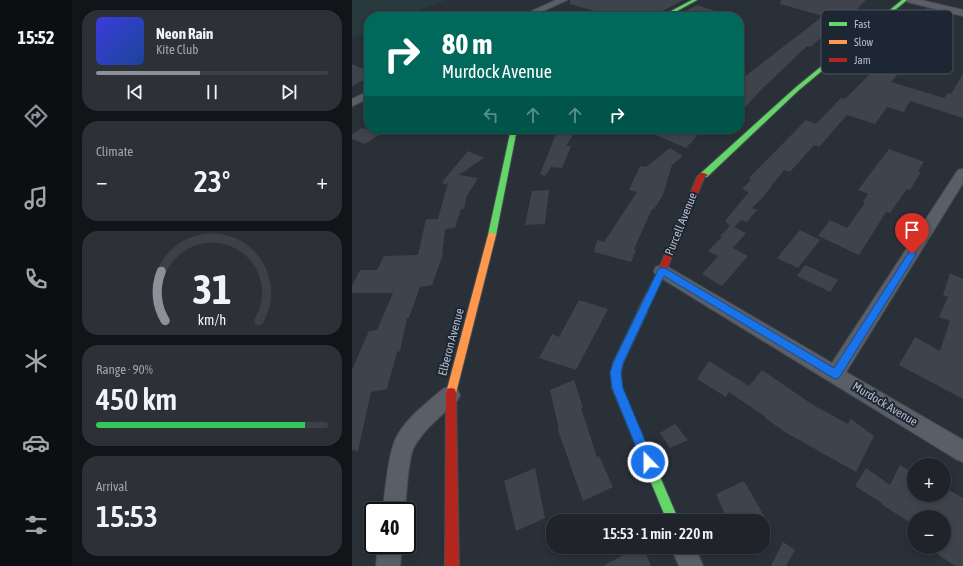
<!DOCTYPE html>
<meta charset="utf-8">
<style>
body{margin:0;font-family:"Asap Condensed",sans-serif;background:#2d3036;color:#f1f3f6;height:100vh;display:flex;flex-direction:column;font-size:15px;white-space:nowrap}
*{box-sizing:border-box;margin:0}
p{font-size:13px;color:#a2a4a8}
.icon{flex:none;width:22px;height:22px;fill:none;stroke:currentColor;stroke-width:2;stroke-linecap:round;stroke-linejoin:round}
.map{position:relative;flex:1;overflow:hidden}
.side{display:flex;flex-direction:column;gap:10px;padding:10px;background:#121417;width:280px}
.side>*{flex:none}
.hud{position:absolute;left:12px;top:12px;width:380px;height:122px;border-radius:16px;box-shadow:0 2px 6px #0003,0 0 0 1px #3d4147;background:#00695c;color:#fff;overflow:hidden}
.buttons{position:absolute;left:555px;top:458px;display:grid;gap:8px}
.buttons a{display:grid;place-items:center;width:44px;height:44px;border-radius:50%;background:#20242a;box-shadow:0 2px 6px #0003,0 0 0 1px #3d4147;font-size:20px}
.speed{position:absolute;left:12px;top:502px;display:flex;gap:8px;font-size:20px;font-weight:700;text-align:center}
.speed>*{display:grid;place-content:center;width:52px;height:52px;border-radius:50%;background:#20242a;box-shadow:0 2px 6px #0003,0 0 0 1px #3d4147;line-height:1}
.speed .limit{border:2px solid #111;border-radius:6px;background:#fff;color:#111}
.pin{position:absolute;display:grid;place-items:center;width:34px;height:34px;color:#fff;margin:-41px -17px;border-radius:50% 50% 50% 0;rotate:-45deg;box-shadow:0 0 4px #0007}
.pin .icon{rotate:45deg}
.me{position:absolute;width:44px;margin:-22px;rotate:338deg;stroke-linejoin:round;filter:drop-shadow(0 0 3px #0008)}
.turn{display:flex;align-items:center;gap:14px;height:84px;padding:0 12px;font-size:18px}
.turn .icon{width:52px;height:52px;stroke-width:2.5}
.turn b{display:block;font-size:28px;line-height:34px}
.lanes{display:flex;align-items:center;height:38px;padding:0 12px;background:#0003;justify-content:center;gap:20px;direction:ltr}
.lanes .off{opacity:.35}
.big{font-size:30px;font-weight:600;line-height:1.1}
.side .card{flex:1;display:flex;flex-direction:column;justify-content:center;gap:6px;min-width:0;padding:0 14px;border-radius:16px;background:#2d3036}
.side .dial{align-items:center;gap:0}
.dial svg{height:104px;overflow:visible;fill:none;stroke:#3d4147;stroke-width:7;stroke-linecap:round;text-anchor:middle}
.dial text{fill:#f1f3f6;stroke:none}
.song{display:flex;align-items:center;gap:12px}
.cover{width:48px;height:48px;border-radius:6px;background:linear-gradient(135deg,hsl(240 70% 55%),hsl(220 70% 35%))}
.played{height:4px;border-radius:2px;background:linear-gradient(90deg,#8c9099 45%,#3d4147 45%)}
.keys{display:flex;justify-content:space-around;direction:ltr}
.heat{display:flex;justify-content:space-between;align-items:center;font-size:22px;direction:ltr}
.charge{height:6px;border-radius:3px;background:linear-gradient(90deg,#34c759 90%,#3d4147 0)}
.trip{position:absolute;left:194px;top:514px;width:224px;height:40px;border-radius:16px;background:#20242a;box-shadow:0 2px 6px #0003,0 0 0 1px #3d4147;font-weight:600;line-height:40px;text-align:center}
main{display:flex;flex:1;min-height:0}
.menu{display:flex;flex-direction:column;width:72px;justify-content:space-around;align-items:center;background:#0d0e11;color:#a2a4a8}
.menu .icon{width:28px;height:28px}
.menu .selected{color:#8c9099}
.menu b{font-size:18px;color:#f1f3f6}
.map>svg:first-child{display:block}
.green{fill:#273a3e}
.building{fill:#3f444c}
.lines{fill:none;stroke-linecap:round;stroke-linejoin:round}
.street-casing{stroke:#484c55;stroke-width:2}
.fast-casing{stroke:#484c55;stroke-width:2}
.slow-casing{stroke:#484c55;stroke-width:2}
.jam-casing{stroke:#484c55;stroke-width:2}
.street{fill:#5a5e66;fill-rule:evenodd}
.fast{fill:#63d668;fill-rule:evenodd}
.slow{fill:#ff974d;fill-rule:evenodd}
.jam{fill:#b3261e;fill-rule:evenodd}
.route{fill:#1a73e8;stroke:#114b97}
.labels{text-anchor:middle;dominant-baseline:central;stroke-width:4;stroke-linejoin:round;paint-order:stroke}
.street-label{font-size:12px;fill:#b4bcc9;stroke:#1d2633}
.key{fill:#1d2633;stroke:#4a5360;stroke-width:1}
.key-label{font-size:11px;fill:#b4bcc9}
</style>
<main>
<nav class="menu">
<b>15:52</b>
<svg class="icon selected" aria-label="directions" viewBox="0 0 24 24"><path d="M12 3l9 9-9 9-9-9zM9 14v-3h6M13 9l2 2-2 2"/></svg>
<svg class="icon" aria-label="music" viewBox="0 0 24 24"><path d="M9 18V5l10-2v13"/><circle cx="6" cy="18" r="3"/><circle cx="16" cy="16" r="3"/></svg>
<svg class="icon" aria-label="phone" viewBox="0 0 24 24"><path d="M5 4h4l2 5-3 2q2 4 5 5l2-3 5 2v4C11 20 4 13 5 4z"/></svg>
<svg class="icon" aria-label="climate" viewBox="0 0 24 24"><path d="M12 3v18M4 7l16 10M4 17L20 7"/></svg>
<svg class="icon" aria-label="car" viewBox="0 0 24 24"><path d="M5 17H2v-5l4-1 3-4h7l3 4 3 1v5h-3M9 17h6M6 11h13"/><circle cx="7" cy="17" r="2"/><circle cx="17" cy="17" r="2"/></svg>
<svg class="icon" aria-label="filters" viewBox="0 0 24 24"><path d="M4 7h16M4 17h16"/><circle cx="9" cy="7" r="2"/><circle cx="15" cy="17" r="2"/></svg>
</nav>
<section class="side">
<div class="card">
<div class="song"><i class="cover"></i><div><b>Neon Rain</b><p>Kite Club</p></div></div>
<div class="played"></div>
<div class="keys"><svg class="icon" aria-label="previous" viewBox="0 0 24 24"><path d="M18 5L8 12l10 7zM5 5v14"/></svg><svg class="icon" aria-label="pause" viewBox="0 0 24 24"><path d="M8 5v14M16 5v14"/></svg><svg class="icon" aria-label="next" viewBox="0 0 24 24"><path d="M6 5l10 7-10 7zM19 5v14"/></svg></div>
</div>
<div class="card"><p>Climate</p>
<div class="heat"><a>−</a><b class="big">23°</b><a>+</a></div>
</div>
<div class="card dial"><svg viewBox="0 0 100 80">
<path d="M14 69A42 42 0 1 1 86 69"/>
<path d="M14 69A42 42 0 0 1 11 31" stroke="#8c9099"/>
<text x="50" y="56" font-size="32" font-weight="700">31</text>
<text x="50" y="72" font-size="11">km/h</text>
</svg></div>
<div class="card"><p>Range · 90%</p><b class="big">450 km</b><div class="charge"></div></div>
<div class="card"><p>Arrival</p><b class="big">15:53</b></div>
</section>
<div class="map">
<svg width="611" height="566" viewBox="0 0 611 566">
<rect width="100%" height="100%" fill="#2a3038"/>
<!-- green -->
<path class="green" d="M0,0h94l-43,17h-34v14l-17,8z"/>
<!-- building -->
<path class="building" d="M218,0h113l-26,14 -3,3h-39l-45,-13z
M429,0h85l-24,24h-2l-16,11 -13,12 -4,-1 -47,45 -21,23v-33l84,-65 -43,-12z
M345,5l30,10v2h-53z
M574,8l16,5 -15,18 25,8 -26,22 -14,-4 -21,25 53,16 4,-5 3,1 12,-20v44l-53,-17 -6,11 -17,-5 -12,17 -28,-9 -28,32 -5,-2 -24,27 -6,-2 -21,27 -11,11 5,2 -10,12 -6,-2 -7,7 12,6 -13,15 15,8 -26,30 -20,-12 16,-18 -10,-5 14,-14 -2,-1 10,-10 -5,-5 24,-29 -7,-3 9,-9 -2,-2 57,-58 10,4 25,-26 4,1 26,-26 -5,-2 13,-12h-2l13,-15 7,-5 15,-17h4z
M0,64l17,8v5l-17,9z
M10,128l4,1h22l-23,15 -13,-5v-5z
M206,129h19l-11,17h5l-9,22 -11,-1 -6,9 -5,-2z
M290,129h61l-17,19z
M318,148l13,8 -11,9 -9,30 -9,14h-2l-18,40 2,1 -5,12 -37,-10 3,-12 7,2 33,-50 -8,-2 11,-24 6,1z
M537,149l35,13 -6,9 3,1 -11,18 -3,-1 -17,24 -4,-1 -27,43 -41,-19 12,-16 17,8 18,-25 -2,-1 5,-8 -10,-4z
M116,151l16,7 -25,17 19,3 -11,18 -3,13h-3l-6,19 -10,1 -3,28 -10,28 -12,2 -11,31h-2l-7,33 -3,1 -10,37 -16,3 -13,59 -6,-1v-80l17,-39 8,-1 16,-37h-41v-7l8,-16h17l7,-14 34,-1 8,-36h12l10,-36 -3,2 -3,-3z
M197,190l-4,34 -20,1 7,-34z
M448,230l20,10 -22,28 -21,-10z
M453,265l33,15 -8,12 -33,-16z
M598,273l13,6v120l-64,-34 16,-28 25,14 10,-30 -11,-4 9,-20 -5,-2z
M227,300l29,9 -32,61 -37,-12 13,-24 7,3z
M357,361l40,25 13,-16 51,35 35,19 3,-5 23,17 -18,36 -71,-40 -20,-14 1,-1 -37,-25 -3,5 -29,-18z
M222,380l9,28h-2l16,49 2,-1 14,31 -30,14 -25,-71 1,-1 -9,-39z
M323,424l13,16 -18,8 -10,-15z
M548,465l14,8v22h30v-8l19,11v68h-8l-28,-19h20l-3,-2v-28h-30v8l-33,-21 1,-1 -27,-17 11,-18 24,17z
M183,468l10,50 -29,13 -12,-50z
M392,481l23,40h-39l-12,-27z
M431,542l12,8 -9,16h-15z
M286,547h5l8,19h-48z"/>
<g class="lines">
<!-- street casing -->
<g class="street-casing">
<path id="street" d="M204,0h11l-37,17h-11z
M555,0h14l42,10v6l-55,-14z
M17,91v7l-17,8v-7z
M611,169v14l-117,189 117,68v22l-7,-3 -300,-184 -2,-4 2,-4 6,-2 6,2 164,96 126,-193z
M98,386l7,3 3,6 -3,6c-15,14 -33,28 -43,46 -6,11 -8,50 -9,64h-22c2,-20 5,-56 13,-73 10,-20 31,-35 47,-49z
M26,545h24l-2,21h-24z
M319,547h24l8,19h-24z"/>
</g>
<!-- fast casing -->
<g class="fast-casing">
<path id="fast" d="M340,0h5l-31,17h-6z
M550,0h5l-108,90 -92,87h-6v-4l94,-85z
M159,129h6l-21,106 -4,3 -4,-3z
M290,308l3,1 2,3 -24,51 -2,10 1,15 57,133h-12l-55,-133 -1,-15 2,-10 26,-54z"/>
</g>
<!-- slow casing -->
<g class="slow-casing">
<path id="slow" d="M140,232l4,3 -40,158 -1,4 -4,1 -4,-1 -1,-4 42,-158z"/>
</g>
<!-- jam casing -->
<g class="jam-casing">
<path id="jam" d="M349,173h3l4,2 -4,3 -38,93 -21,44 -3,1 -3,-1 -2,-3 21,-41 39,-94z
M99,388l4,1 1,4 3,173h-14l1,-173 1,-4z"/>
</g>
<!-- street -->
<use href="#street" class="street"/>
<!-- fast -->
<use href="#fast" class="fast"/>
<!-- slow -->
<use href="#slow" class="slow"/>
<!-- jam -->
<use href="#jam" class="jam"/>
</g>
<!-- route -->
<path class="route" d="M560,251l3,1 1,2 -1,2 -76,122 -4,1 -171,-103 -41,87 -2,10 2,15 31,74 -1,4 -5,2 -4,-2 -32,-78 -2,-15 3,-10 46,-95h6l169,100 75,-116z"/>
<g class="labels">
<!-- street labels -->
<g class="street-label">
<text transform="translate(329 224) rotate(-68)">Purcell Avenue</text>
<text transform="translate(99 342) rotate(-75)">Elberon Avenue</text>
<text transform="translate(533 404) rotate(31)">Murdock Avenue</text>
</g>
</g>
<!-- legend -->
<rect x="469" y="10" width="132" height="64" rx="6" class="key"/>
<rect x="477" y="22" width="18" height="4" fill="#63d668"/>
<rect x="477" y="40" width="18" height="4" fill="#ff974d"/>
<rect x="477" y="58" width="18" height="4" fill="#b3261e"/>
<g class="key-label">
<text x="502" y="28">Fast</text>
<text x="502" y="46">Slow</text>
<text x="502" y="64">Jam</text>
</g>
</svg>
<div class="buttons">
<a>+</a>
<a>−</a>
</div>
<div class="speed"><div class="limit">40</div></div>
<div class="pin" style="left:560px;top:254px;background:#d93025"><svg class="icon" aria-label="arrive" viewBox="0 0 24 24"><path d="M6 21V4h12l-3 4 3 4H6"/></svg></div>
<svg class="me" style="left:296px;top:462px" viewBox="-20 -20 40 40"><circle r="17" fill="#1a73e8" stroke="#fff" stroke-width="3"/><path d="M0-11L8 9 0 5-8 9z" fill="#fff"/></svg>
<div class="trip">15:53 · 1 min · 220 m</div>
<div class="hud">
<div class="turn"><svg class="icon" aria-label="right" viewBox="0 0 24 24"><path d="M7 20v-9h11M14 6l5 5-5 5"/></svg><div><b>80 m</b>Murdock Avenue</div></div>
<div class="lanes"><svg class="icon off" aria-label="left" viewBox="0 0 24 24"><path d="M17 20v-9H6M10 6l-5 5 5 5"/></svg><svg class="icon off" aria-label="ahead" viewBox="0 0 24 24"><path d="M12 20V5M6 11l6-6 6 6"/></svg><svg class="icon off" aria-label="ahead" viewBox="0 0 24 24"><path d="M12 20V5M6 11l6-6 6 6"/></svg><svg class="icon" aria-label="right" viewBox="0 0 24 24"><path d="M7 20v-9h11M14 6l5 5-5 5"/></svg></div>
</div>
</div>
</main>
